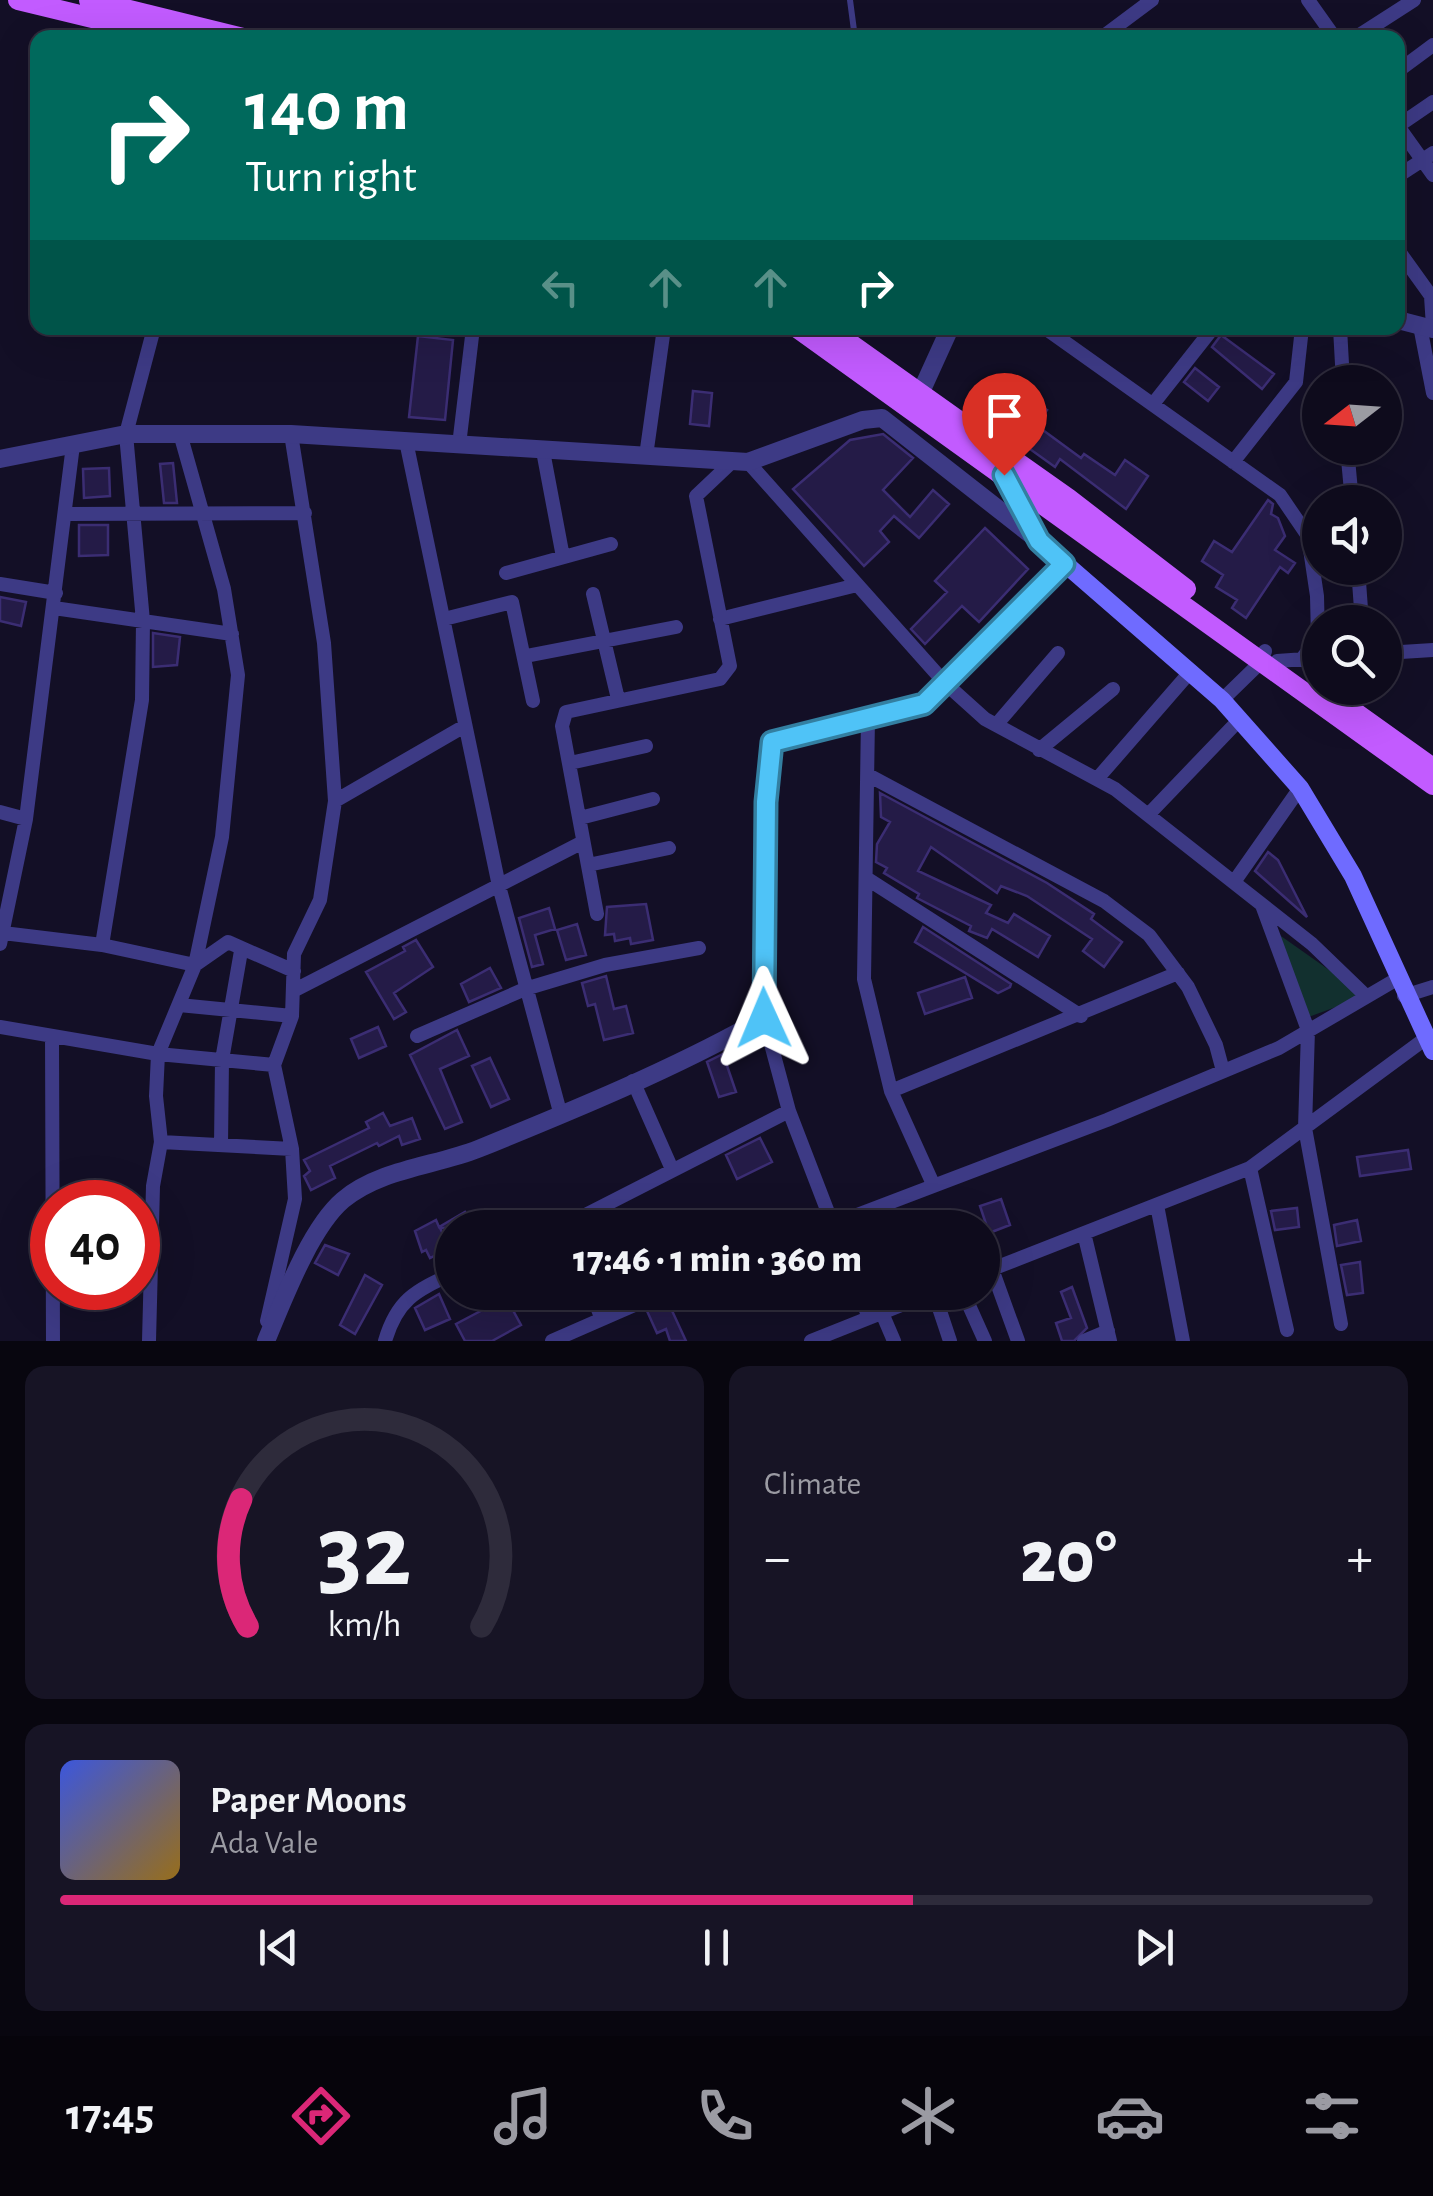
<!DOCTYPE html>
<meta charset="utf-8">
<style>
body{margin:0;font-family:"Alegreya Sans",sans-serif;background:#171425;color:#f1f3f6;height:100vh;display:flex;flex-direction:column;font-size:38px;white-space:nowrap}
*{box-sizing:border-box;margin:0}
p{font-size:32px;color:#9b9ba3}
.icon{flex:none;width:55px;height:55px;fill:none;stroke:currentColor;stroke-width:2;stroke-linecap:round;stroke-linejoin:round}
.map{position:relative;height:1341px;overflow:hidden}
.sheet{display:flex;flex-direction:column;gap:25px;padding:25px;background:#08060f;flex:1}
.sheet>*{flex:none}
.hud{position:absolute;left:30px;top:30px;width:1375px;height:305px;border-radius:20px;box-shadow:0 10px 40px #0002,0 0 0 2px #2e2b3b;background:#00695c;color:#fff;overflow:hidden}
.needle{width:65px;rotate:253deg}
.buttons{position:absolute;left:1302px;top:365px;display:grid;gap:20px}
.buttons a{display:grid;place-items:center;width:100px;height:100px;border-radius:50%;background:#0e0b1c;box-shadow:0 10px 40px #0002,0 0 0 2px #2e2b3b;font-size:50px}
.speed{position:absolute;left:30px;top:1180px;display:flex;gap:20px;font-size:50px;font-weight:700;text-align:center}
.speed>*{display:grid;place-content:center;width:130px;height:130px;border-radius:50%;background:#0e0b1c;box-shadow:0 10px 40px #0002,0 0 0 2px #2e2b3b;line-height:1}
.speed .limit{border:15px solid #d22;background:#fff;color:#111}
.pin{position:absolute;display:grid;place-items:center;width:85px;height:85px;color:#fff;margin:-102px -42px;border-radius:50% 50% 50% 0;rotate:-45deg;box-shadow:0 0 10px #0007}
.pin .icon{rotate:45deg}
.me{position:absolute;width:110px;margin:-55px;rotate:359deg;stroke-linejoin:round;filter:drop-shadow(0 0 8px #0008)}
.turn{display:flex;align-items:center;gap:35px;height:210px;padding:0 50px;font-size:45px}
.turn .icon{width:130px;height:130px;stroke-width:2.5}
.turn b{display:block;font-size:70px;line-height:85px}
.lanes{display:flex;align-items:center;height:95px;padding:0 50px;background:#0003;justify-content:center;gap:50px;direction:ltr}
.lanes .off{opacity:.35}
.big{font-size:75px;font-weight:800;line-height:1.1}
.sheet .tile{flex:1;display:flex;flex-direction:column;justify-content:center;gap:15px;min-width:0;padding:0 35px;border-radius:20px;background:#171425}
.sheet .dial{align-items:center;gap:0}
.dial svg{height:260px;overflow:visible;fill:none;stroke:#2e2b3b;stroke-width:7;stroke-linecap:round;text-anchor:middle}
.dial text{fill:#f1f3f6;stroke:none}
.song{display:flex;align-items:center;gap:30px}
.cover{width:120px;height:120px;border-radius:15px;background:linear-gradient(135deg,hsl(230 70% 55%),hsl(40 70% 35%))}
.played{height:10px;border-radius:5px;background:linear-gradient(90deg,#db2777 65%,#2e2b3b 65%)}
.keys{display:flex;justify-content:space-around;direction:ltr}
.heat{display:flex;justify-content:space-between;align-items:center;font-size:55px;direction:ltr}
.sheet .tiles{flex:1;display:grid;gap:25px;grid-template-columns:1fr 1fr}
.tile:last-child{grid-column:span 2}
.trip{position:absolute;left:435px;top:1210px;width:565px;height:100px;border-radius:50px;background:#0e0b1c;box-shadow:0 10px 40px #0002,0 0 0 2px #2e2b3b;font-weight:800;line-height:100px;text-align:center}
.menu{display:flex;height:160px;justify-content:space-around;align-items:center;background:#06040b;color:#9b9ba3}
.menu .icon{width:70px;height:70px}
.menu .on{color:#db2777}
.menu b{font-size:45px;color:#f1f3f6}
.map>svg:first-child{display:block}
.green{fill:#12302f}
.building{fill:#241b47;stroke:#3b2d73;stroke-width:2.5}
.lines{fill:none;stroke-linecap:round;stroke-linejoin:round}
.service{stroke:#3d3a85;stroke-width:6}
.minor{stroke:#3d3a85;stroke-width:14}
.tertiary{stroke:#3d3a85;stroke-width:18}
.secondary{stroke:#6f6bff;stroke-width:18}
.primary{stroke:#c25bff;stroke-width:20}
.route-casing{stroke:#337fa1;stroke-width:25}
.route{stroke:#4fc3f7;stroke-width:18}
</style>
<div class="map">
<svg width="1433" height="1341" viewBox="0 0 1433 1341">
<rect width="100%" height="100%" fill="#130f26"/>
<!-- green -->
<path class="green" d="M1271,929l95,67 -63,23z"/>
<!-- building -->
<path class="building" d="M1221,335l53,39 -12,15 -50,-42z
M418,336l35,4 -8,80 -36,-3z
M1195,368l24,19 -11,14 -24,-19z
M693,391l19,2 -3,33 -19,-2z
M1033,400l14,10 -11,15 45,33 3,-4 31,21 10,-15 23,16 -22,33 -66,-50 -5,8 -46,-33z
M883,434l30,24 -30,32 27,27 23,-27 16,14 -30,34 -25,-22 -14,15 9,11 -25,24 -71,-77 57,-49z
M173,463l4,40h-13l-4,-39z
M109,468l1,28 -26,2 -1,-29z
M1268,500l5,4 -2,10 7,4 7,18 -10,14 20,13 -7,10 -8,-6 -34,51 -14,-10 5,-8 -21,-13 7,-12 -21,-14 12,-20 18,11z
M79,525h29v30l-29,1z
M985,528l43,41 -49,53 -17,-16 -37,38 -14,-15 36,-37 -12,-11z
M0,597l26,5 -5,24 -21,-5z
M153,633l27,4 -3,28 -24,2z
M880,793l167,90 47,31 -3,5 31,23 -18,25 -21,-16 9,-12 -65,-43 -26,-10 -4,7 -66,-46 -13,24 73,34 -5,8 22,10 6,-9 36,22 -12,21 -46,-28 -5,9 -18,-7 2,-5 -54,-28 2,-4 -35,-21 3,-5 -11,-6 1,-18 13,-22 -9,-5z
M1268,852l10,8 29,57 -52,-46z
M646,904l7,36 -22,4 -1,-6 -15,3 -1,-7 -9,1 2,-28z
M549,908l6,21 -20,6 8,29 -11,3 -13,-49z
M577,924l9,31 -20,5 -9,-30z
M923,927l88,57 -1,3 -12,6 -83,-51z
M416,940l17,27 -39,26 12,19 -12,7 -28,-47 39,-21 -2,-4z
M490,968l11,20 -32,14 -8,-18z
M606,976l8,33 12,-3 7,27 -29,7 -9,-36 -7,2 -6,-23z
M965,977l7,21 -47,16 -7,-21z
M378,1027l8,19 -27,12 -8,-19z
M457,1030l12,26 -29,13 22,53 -17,7 -35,-74z
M723,1054l13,38 -17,5 -12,-35z
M490,1058l19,41 -18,8 -19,-41z
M383,1113l7,13 22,-8 8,21 -18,6 -3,-9 -20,10 -2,-3 -47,23 5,12 -24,12 -7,-14 6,-5 -6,-11 65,-32 -3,-6z
M760,1138l12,24 -35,17 -11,-24z
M1408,1150l3,19 -51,7 -3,-19z
M1001,1199l9,26 -21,8 -9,-27z
M1297,1208l2,19 -24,3 -4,-19z
M465,1212l10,16h-35l10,20 -20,10 -4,-8 -4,2 -7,-21 21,-11 3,7z
M1357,1220l4,21 -24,5 -3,-21z
M325,1245l24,9 -11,21 -23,-12z
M1360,1262l3,31 -16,2 -6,-30z
M365,1275l17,10 -27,49 -15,-9z
M1072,1287l15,41 -13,13h-12l-6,-18 15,-5 -10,-26z
M483,1292h20l18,33 -29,16h-27l-9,-17 34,-18z
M439,1294l11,25 -25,11 -10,-22z
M668,1302l18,39h-16l-4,-12 -9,4 -10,-22z"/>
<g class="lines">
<!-- service -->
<path class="service" d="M850,0l5,38"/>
<!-- minor -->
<path class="minor" d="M1308,0l27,38
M1101,38l51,-38
M1355,38l59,-38
M1398,71l35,-26
M1398,126l35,49
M1398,126l35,-24
M1398,176l35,-23
M1398,250l33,46 2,31
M1420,326l13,67
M1045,328l235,167 28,41 9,60 1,42 -17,22
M1340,328l3,54
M1153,404l60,-76
M406,441l93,445 61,226
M459,445l14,-117
M1347,448l5,54
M543,451l20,106
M646,456l18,-128
M748,462l197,221 40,36 130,70 197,155 54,52
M1233,462l63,-80 6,-54
M68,514l237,-1
M1358,568l3,41 6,13
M506,573l105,-29
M0,584l56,9
M593,594l25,105
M54,608l178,26
M444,619l68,-17 21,99
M720,619l137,-34
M1385,653l48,-3
M526,656l150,-29
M1277,661l43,-3
M1222,700l39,-38 4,-11
M868,718l-4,261 27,112 42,93
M996,725l62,-72
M1039,750l74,-61
M570,763l76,-17
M868,775l236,126 45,34 39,52 28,58 7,26
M1097,779l94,-108
M335,801l128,-74
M0,812l26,7
M1148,815l92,-96
M580,818l73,-19
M588,865l81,-17
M866,878l215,138
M1234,882l66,-94
M1262,905l46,125 -3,98 36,196
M597,914l-35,-188 4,-14 154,-33 10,-13 -34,-170 37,-35
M3,933l99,12 40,-245 1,-79 -17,-187 28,-106
M0,944l26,-125 47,-374
M102,945l93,20 33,-23 66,29
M293,991l290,-149
M1404,996l29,-9
M179,1005l113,11
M0,1027l158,27 37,-89 27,-128 16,-162 -14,-86 -43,-152
M52,1036l1,305
M417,1036l108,-47 80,-24 94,-17
M633,1081l38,86
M891,1091l287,-118
M789,1111l45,117
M161,1142l131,7
M221,1145l1,-85 19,-109
M1250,1168l37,162
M1157,1205l26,136
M560,1228l229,-117 -25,-93
M823,1228l284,-108 172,-72 118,-69
M1084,1233l26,108
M992,1269l26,72
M982,1273l268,-105 179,-132
M591,1292l10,25
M859,1292l10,26
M963,1292l22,49
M934,1293l16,48
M882,1313l12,28
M267,1321l28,-122 -3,-50 -18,-84
M149,1341l4,-155 8,-44 -5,-46 2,-42 116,11 18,-49 2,-62 26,-54 15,-99 -11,-158 -33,-209
M385,1341c12,-41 30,-50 67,-67
M552,1341l112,-49
M811,1341l123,-49
M1084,1341l24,-10"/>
<!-- tertiary -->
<path class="tertiary" d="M1398,320l35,9
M911,401l9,-7 30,-66
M0,459l126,-25h165l457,28 115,-42 19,-2 157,123
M266,1341c17,-40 44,-113 77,-141 37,-31 92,-34 135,-51 96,-39 196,-80 286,-131l2,-216 7,-60 151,-38 140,-140"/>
<!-- secondary -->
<path class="secondary" d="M1007,480l32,61 183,159 78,88 53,88 80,175"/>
<!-- primary -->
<path class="primary" d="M18,0l157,38
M89,0l154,38
M797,328l636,457
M828,328l241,171 117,90
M1346,706l87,62"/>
</g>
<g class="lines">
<!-- route casing -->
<g class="route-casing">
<path id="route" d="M764,1018l2,-216 6,-60 152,-38 140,-140 -25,-23 -35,-66"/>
</g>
<!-- route -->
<use href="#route" class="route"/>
</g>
</svg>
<div class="buttons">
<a><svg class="needle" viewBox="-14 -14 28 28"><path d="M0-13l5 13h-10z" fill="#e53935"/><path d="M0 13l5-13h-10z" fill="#9b9ba3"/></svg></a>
<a><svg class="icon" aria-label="sound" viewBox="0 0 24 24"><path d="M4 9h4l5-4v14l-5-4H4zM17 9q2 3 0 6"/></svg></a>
<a><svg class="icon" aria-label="search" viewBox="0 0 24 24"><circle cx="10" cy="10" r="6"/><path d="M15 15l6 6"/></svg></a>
</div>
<div class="speed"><div class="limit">40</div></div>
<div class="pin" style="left:1004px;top:475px;background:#d93025"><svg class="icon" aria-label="arrive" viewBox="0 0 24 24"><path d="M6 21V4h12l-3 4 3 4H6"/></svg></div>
<svg class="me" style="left:764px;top:1018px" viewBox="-20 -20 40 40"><path d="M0-17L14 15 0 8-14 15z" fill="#4fc3f7" stroke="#fff" stroke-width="4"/></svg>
<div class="trip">17:46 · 1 min · 360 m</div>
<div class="hud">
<div class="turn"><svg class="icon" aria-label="right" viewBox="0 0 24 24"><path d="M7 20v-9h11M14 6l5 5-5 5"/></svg><div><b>140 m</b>Turn right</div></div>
<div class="lanes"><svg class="icon off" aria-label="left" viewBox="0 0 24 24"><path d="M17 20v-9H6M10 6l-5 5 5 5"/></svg><svg class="icon off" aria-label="ahead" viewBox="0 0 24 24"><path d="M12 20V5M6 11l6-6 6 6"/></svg><svg class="icon off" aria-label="ahead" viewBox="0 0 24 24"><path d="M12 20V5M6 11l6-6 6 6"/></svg><svg class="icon" aria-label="right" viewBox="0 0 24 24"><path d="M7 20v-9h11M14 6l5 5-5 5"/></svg></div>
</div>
</div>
<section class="sheet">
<div class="tiles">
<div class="tile dial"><svg viewBox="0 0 100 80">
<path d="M14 69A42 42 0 1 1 86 69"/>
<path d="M14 69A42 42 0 0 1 12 30" stroke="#db2777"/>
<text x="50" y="56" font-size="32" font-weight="700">32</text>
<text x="50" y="72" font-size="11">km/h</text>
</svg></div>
<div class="tile"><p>Climate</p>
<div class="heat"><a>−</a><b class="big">20°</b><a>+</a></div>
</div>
<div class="tile">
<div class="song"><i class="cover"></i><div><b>Paper Moons</b><p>Ada Vale</p></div></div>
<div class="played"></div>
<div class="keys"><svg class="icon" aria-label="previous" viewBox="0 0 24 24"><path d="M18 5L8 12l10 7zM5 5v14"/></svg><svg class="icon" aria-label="pause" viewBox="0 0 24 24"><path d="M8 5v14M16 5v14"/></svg><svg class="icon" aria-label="next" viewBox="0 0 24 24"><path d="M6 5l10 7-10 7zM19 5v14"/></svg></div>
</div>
</div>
</section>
<nav class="menu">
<b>17:45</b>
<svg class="icon on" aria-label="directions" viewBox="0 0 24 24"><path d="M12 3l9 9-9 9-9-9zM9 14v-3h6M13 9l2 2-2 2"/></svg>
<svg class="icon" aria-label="music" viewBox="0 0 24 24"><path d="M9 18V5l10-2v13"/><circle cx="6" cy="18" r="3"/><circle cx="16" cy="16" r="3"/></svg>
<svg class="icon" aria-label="phone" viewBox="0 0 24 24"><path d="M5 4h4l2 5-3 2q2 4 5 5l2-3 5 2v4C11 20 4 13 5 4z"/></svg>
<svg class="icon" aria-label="climate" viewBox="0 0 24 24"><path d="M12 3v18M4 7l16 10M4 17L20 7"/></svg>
<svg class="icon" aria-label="car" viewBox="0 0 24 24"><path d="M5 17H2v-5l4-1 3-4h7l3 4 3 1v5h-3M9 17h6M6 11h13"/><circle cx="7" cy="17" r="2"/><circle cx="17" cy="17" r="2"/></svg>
<svg class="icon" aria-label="filters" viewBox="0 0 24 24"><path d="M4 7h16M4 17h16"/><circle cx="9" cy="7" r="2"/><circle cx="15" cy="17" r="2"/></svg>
</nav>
